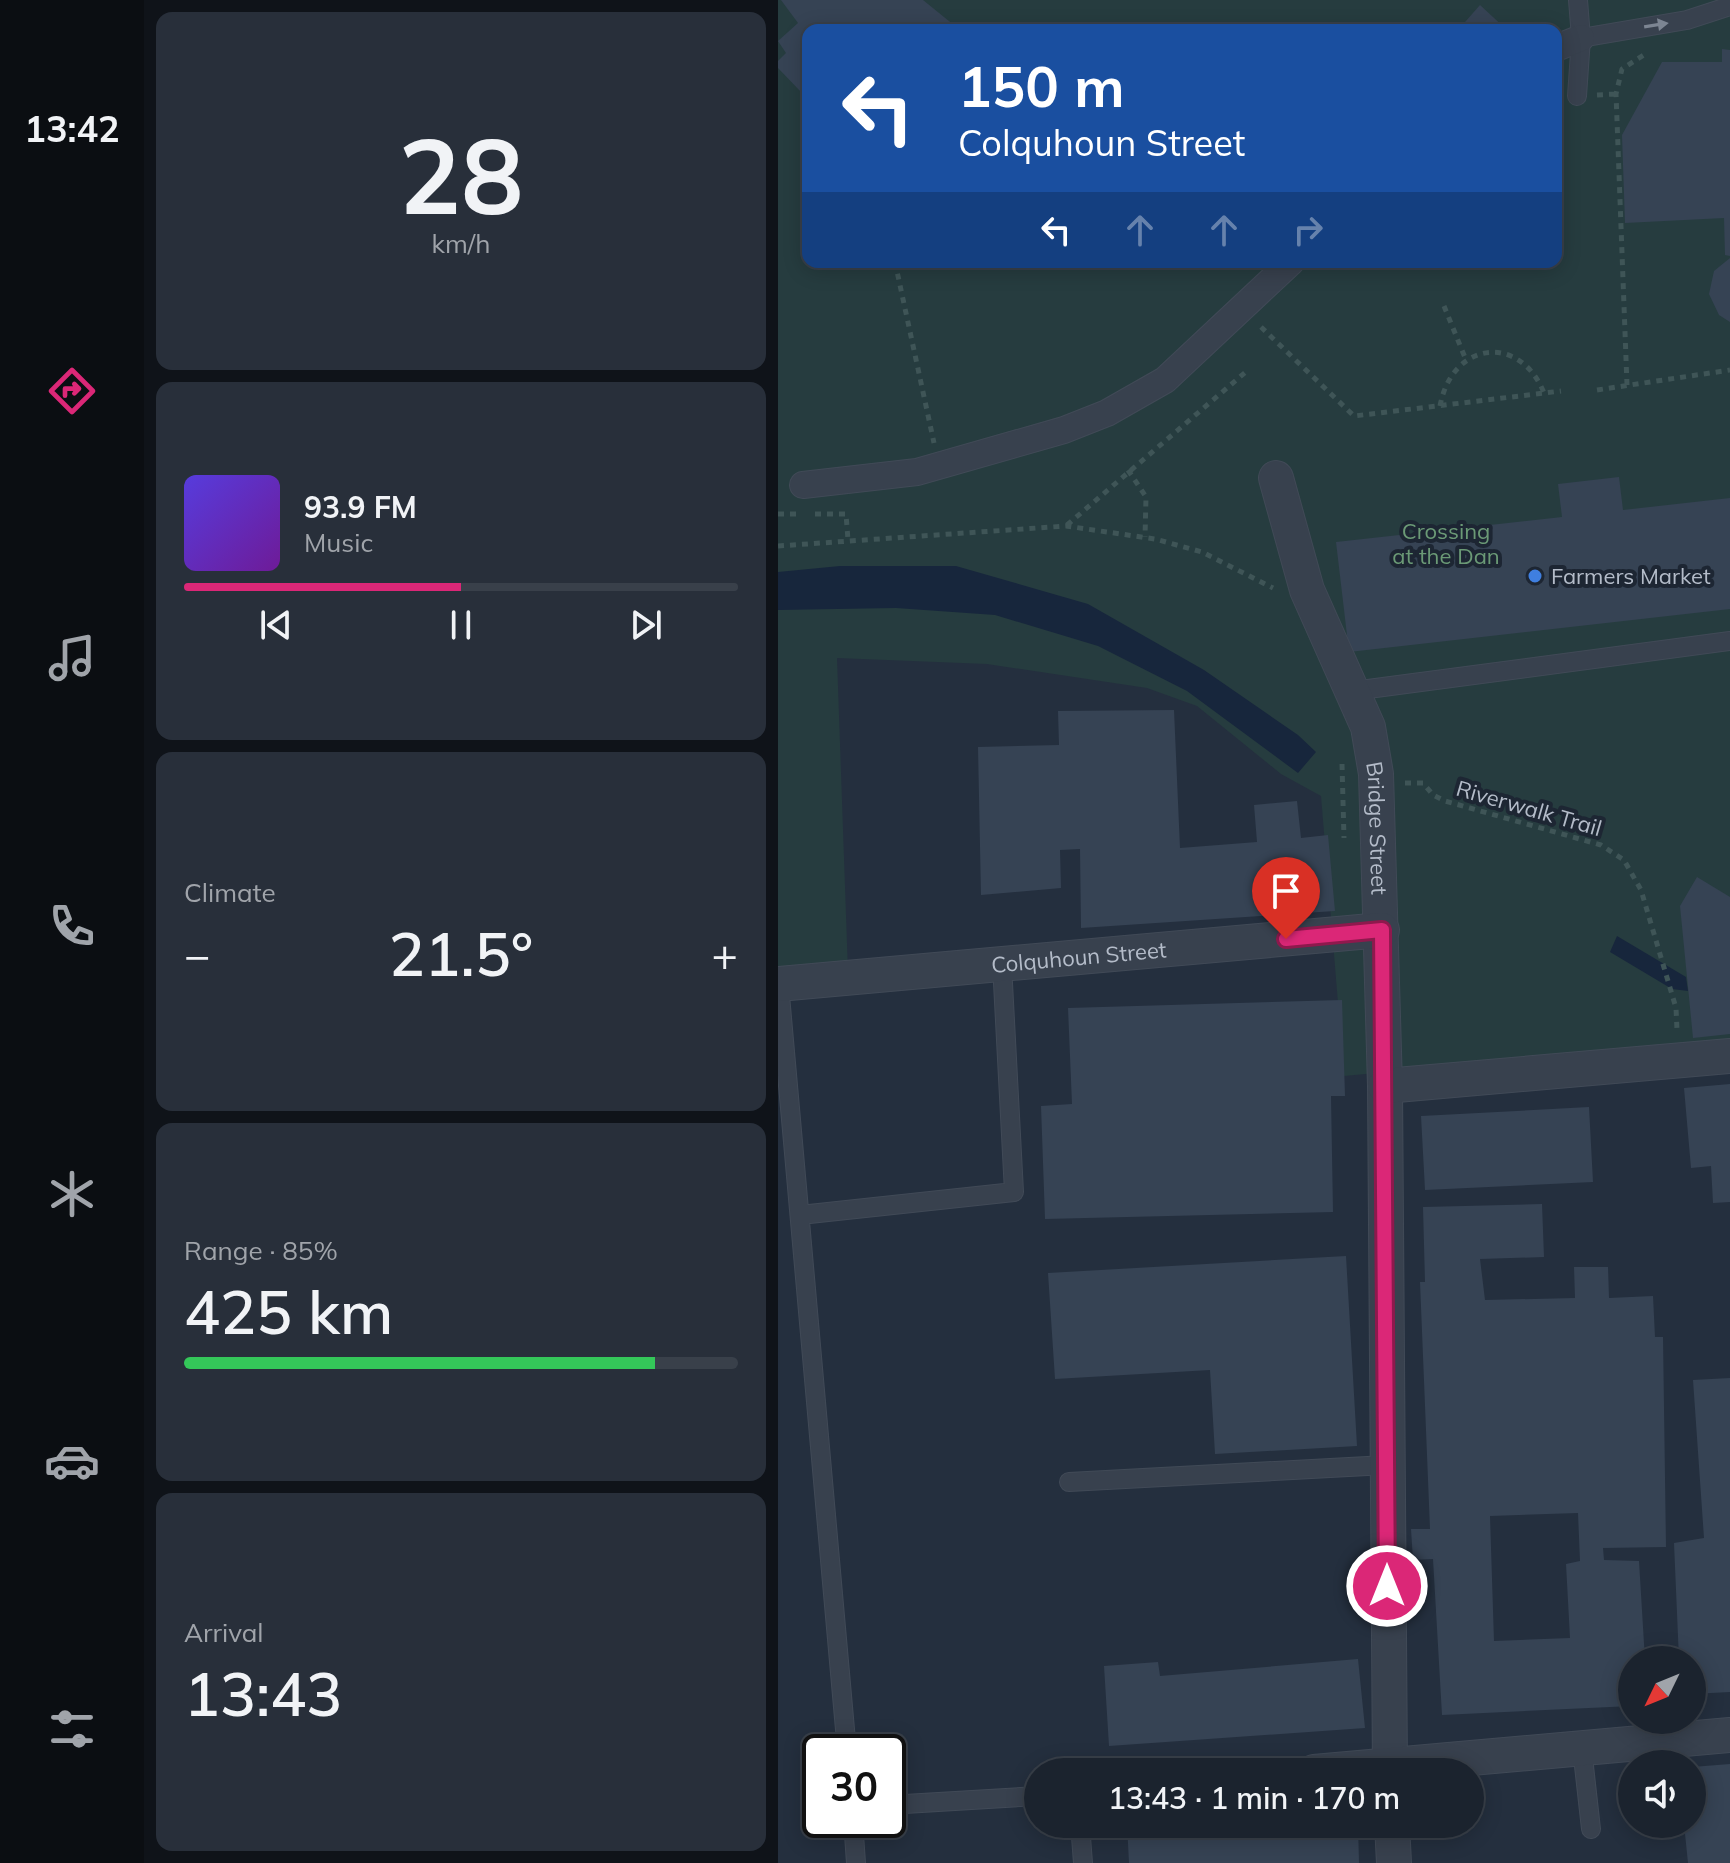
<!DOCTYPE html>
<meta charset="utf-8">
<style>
body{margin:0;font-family:Mulish,sans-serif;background:#282f3a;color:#f1f3f6;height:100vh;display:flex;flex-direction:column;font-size:30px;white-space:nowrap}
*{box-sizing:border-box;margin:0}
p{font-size:26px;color:#a0a4aa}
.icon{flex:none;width:44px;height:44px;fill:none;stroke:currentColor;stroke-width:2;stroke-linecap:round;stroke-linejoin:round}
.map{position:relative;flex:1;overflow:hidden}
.side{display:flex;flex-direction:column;gap:12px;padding:12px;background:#0f1319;width:634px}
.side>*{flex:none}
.guide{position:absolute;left:24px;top:24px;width:760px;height:244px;border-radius:16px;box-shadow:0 4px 20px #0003,0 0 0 2px #39404a;background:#1a4fa0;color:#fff;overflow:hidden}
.needle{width:52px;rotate:227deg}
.fabs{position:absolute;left:840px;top:1646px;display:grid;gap:16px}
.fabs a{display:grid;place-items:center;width:88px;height:88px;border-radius:50%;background:#1b232e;box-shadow:0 4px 20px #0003,0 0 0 2px #39404a;font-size:40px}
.speed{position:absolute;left:24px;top:1734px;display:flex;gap:16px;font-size:40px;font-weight:700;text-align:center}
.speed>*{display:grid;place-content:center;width:104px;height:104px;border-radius:50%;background:#1b232e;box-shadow:0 4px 20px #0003,0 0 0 2px #39404a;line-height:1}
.speed .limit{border:4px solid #111;border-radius:12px;background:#fff;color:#111}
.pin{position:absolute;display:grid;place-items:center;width:68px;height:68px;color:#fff;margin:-82px -34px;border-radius:50% 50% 50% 0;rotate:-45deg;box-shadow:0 0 8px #0007}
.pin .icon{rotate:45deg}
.me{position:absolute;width:88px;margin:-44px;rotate:0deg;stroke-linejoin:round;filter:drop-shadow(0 0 6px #0008)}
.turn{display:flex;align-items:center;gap:28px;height:168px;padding:0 24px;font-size:36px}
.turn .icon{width:104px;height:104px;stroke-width:2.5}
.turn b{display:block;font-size:56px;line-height:68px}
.lanes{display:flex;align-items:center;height:76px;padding:0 24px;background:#0003;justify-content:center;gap:40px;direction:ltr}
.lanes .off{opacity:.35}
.big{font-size:60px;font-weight:600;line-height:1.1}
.side .tile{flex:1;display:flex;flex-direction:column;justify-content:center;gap:12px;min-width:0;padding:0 28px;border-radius:16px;background:#282f3a}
.side .dial{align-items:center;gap:0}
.dial b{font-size:104px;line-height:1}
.song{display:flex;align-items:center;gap:24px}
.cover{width:96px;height:96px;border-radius:12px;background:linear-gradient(135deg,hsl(250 70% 55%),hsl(280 70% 35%))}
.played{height:8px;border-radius:4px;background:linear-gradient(90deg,#db2777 50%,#39404a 50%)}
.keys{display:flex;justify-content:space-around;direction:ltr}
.heat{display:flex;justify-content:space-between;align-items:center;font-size:44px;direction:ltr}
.charge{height:12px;border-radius:6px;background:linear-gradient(90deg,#34c759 85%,#39404a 0)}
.trip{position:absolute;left:246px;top:1758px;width:460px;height:80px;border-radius:40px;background:#1b232e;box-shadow:0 4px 20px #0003,0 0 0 2px #39404a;font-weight:600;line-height:80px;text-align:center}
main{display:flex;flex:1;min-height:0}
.dock{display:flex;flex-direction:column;width:144px;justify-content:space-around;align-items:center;background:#0b0e12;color:#a0a4aa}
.dock .icon{width:56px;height:56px}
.dock .current{color:#db2777}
.dock b{font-size:36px;color:#f1f3f6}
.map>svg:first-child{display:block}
.green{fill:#263c3f;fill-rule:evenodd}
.water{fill:#17263c}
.building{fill:#364354;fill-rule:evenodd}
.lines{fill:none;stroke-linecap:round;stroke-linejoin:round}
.service-casing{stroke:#414a57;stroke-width:20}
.pedestrian-casing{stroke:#414a57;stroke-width:28}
.minor-casing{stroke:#414a57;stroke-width:36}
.path{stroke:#3f5557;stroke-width:5;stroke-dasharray:6 6;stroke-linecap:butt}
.service{stroke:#38414e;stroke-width:18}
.pedestrian{stroke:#38414e;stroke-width:26}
.minor{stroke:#38414e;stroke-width:34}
.oneway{fill:#7c8592}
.route-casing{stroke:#8e194d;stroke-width:20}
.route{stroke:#db2777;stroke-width:14}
.shop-dot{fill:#3f7fe0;stroke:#1d2633;stroke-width:3}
.labels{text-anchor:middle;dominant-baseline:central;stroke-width:8;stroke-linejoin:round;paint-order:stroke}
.park-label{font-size:22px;fill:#6b9a76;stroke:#1d2633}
.poi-label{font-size:22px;fill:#b4bcc9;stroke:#1d2633;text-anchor:start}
.street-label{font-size:22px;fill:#b4bcc9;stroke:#1d2633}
</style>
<main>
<nav class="dock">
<b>13:42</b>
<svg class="icon current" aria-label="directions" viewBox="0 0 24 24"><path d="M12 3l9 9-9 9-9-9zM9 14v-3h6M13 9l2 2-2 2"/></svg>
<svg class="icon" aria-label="music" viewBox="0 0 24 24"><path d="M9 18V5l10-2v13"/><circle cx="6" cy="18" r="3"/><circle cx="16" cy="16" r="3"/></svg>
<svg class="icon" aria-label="phone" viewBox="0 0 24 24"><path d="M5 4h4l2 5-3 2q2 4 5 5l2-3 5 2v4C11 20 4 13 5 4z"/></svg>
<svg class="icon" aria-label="climate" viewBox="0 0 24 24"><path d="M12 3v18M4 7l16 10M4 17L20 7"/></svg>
<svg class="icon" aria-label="car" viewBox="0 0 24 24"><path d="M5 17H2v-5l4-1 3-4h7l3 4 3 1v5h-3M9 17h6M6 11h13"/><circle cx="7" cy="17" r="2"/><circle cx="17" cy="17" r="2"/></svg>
<svg class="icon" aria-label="filters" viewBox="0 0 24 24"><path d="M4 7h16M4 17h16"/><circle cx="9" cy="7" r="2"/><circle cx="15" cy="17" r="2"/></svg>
</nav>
<section class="side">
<div class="tile dial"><b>28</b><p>km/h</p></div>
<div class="tile">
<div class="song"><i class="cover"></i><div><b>93.9 FM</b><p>Music</p></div></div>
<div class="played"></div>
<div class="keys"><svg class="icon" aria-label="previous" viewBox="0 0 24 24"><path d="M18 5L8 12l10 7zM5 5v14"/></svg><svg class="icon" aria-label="pause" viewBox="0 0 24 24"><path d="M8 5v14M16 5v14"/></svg><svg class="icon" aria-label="next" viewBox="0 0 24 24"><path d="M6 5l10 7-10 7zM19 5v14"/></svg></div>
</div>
<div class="tile"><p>Climate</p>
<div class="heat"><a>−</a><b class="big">21.5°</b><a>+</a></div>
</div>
<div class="tile"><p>Range · 85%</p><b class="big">425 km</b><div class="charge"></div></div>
<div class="tile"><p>Arrival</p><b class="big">13:43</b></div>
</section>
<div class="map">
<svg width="952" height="1863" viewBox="0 0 952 1863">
<rect width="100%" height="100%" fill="#242f3e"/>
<!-- green -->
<path class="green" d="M0,0h952v1040l-386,36 -23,-280 -40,-22 -84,-68 -50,-18 -160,-24 -150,-6 11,314 -70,5zM30,30h748v232h-748z"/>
<!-- water -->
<path class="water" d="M62,566h116l132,38 116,66 94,65 18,17 -18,21 -111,-82 -89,-45 -103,-31 -99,-7 -118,2v-38z
M839,936l69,41 2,14 -16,-2 -62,-37z"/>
<!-- building -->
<path class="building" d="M3,0h142l37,30h-152v52l-7,10 -23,-24v-7l8,-8 -8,-12 20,-18z
M702,5l27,25h-49z
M944,49l8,1v206l-5,-1 -1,-37 -99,5 -3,-88 40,-73h60z
M952,258v64l-11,-7 -10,-21 5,-23z
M841,477l4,33 107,-12v111l-381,43 -13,-110 226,-25 -4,-33z
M396,710l6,138 77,-6 -3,-37 43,-4 4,37 27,-3 7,76 -254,17 -1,-79 -20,1 1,38 -80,7 -3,-148 81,-2 -1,-34z
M919,877l33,20v137l-37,4 -13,-132z
M564,1000l3,96h-14l2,116 -288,7 -4,-113 31,-2 -4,-96z
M952,1084v118l-17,1 -2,-37 -20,2 -7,-80z
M811,1107l4,75 -168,8 -4,-74z
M764,1204l2,53 -64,2 5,41 90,-2 -1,-31h34l1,31 44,-2 2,41h8l3,210 -63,1 1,12 35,1 6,99h-13v46l-190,9 -9,-156 -20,1 -2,-31h19l-10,-247h5l-2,-75zM800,1513l2,48 -14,3 4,74 -76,3 -4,-125z
M568,1256l11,190 -142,8 -5,-84 -155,9 -7,-106z
M952,1378v314l-38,2v-34h-13l-5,-117 30,-5 -11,-158z
M580,1659l7,69 -256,18 -5,-80 54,-4 2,14z
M952,1764v99h-42l-4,-39h8v-57z
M349,1824h231l1,39h-230z"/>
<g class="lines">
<!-- service casing -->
<g class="service-casing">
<path id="service" d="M803,38l106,-18 43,-14
M799,96l4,-58 -3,-38
M575,691l377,-50
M1,984l68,768
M22,1215l214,-23 -12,-228
M291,1482l317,-17
M804,1748l9,81
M110,1805l150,-9
M75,1820l3,43
M302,1824l3,39"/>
</g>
<!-- pedestrian casing -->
<g class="pedestrian-casing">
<path id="pedestrian" d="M778,48l25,-10
M25,485l114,-13 147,-42 43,-17 58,-33 126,-118"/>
</g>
<!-- minor casing -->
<g class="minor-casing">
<g id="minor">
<path id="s1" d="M498,478l31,112 61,137 8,47 9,312 5,686"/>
<path id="s2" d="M0,984l604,-54"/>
<path d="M607,1086l345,-30"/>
<path d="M536,1772l416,-37"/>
<path d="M614,1824l2,39"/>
</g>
</g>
<!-- path -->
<path class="path" d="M819,95l19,-1
M117,262l39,181
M666,306l22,54
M483,327l93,89 207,-25
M849,385l-11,-291 6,-25 25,-16
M819,390l133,-20
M662,406c12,-65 80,-73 104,-13
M350,470l18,27 -1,40
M0,514h23
M37,514h31l2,26
M289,525l181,-155
M0,546l288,-20 89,13 47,13 71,36
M564,764l2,74
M627,783h18l10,12 12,6 156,44 23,15 17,30 35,118 1,22"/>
<!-- service -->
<use href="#service" class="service"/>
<!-- pedestrian -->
<use href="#pedestrian" class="pedestrian"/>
<!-- minor -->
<use href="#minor" class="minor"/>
</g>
<!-- one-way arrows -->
<defs><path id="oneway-solid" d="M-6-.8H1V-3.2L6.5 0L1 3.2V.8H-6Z" transform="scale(2)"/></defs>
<use class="oneway" href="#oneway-solid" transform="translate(878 25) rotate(-9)"/>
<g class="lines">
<!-- route casing -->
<g class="route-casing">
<path id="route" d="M508,939l96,-9 5,656"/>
</g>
<!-- route -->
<use href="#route" class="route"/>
</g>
<!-- markers -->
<circle class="shop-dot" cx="757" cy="576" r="8"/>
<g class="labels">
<!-- park labels -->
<g class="park-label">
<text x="668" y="531">Crossing<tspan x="668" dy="25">at the Dan</tspan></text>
</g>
<!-- poi labels -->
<g class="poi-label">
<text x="773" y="576">Farmers Market</text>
</g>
<!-- street labels -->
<g class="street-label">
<text transform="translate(751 808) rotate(16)">Riverwalk Trail</text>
<text stroke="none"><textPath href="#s1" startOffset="368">Bridge Street</textPath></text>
<text stroke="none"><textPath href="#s2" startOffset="302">Colquhoun Street</textPath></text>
</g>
</g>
</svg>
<div class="fabs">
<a><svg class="needle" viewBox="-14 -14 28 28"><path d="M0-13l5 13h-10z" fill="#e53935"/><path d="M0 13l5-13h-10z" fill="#a0a4aa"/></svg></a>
<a><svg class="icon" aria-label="sound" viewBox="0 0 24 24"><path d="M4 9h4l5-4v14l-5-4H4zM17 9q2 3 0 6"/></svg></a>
</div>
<div class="speed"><div class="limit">30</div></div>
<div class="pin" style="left:508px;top:939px;background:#d93025"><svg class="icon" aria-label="arrive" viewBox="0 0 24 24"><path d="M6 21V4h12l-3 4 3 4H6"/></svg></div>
<svg class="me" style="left:609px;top:1586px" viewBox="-20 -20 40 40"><circle r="17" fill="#db2777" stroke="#fff" stroke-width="3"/><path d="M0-11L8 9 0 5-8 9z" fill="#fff"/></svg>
<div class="trip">13:43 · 1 min · 170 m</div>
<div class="guide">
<div class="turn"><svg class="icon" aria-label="left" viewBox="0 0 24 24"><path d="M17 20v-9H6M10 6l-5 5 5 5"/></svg><div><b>150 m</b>Colquhoun Street</div></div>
<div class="lanes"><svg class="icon" aria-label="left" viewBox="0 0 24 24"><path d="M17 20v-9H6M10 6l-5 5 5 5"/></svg><svg class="icon off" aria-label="ahead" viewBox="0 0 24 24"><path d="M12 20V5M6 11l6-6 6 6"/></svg><svg class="icon off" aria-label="ahead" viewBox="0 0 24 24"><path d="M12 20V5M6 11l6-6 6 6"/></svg><svg class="icon off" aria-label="right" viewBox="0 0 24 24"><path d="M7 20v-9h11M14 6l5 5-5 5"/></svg></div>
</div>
</div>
</main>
